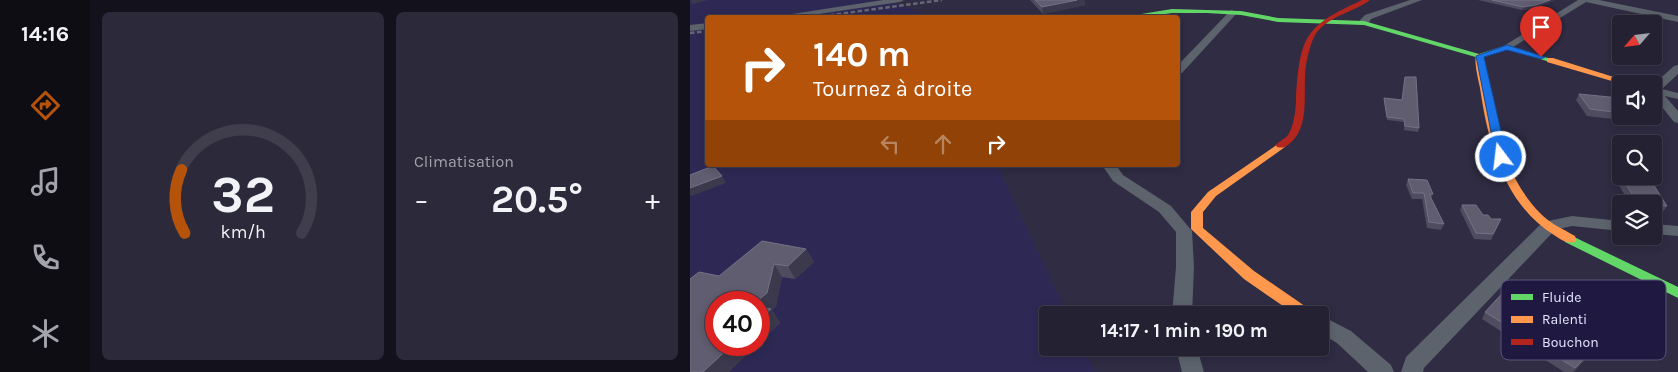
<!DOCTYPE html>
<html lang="fr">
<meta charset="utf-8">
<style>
body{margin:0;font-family:Karla,sans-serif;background:#2b293a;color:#f1f3f6;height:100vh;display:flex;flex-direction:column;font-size:19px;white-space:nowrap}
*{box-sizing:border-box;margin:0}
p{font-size:16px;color:#a3a3ac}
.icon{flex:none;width:28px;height:28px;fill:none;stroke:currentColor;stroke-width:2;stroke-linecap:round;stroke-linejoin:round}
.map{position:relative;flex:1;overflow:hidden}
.details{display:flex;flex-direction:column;gap:12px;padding:12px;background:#13121c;width:600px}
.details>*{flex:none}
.banner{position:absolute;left:15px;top:15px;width:475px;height:152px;border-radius:5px;box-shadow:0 2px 8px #0003,0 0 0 1px #403e4d;background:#b45309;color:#fff;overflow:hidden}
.needle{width:32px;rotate:242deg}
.fabs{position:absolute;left:922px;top:15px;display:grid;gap:10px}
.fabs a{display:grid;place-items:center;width:50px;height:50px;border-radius:5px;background:#232132;box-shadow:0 2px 8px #0003,0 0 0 1px #403e4d;font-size:25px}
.speed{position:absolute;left:15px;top:291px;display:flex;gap:10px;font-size:25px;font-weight:700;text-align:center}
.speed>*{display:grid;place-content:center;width:65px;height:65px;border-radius:50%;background:#232132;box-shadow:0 2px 8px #0003,0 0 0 1px #403e4d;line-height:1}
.speed .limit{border:8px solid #d22;background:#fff;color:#111}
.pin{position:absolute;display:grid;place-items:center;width:42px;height:42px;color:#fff;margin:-51px -21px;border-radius:50% 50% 50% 0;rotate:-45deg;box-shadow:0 0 5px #0007}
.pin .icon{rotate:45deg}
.me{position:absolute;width:55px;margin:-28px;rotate:345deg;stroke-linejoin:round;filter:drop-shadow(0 0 4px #0008)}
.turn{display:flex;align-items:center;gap:18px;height:105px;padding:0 25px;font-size:22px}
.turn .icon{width:65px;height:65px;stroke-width:2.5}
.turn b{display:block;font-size:35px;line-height:42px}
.lanes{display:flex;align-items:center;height:48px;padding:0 25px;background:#0003;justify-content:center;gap:25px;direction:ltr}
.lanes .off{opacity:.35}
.big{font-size:38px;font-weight:700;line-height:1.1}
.details .widget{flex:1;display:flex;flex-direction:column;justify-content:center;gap:8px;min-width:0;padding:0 18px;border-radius:8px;background:#2b293a}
.details .dial{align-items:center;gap:0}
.dial svg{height:130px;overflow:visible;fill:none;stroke:#403e4d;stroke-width:7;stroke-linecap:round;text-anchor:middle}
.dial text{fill:#f1f3f6;stroke:none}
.heat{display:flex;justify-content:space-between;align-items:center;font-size:28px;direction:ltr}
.details .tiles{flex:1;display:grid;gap:12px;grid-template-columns:repeat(2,1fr)}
.trip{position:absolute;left:349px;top:306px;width:290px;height:50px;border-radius:5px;background:#232132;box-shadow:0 2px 8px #0003,0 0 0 1px #403e4d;font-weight:700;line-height:50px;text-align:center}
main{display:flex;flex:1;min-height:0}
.tab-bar{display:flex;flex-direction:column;width:90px;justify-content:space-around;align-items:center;background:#0e0d14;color:#a3a3ac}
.tab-bar .icon{width:35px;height:35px}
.tab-bar .on{color:#b45309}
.tab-bar b{font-size:22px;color:#f1f3f6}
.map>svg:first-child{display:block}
.built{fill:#2e2954;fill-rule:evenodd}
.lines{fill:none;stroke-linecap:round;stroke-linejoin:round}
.street{fill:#5d636c;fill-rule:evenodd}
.fast{fill:#63d668;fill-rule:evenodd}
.slow{fill:#ff974d;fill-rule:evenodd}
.jam{fill:#b3261e;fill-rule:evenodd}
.rail{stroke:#656873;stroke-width:2.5;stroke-dasharray:4.5 2.5;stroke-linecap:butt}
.wall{fill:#504c5f}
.shaded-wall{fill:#3c394d}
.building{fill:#605d70;stroke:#757287}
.route{fill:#1a73e8;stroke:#114b97}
.key{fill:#1f1941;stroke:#5a567a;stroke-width:1}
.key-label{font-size:14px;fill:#e5e4ff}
</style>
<main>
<nav class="tab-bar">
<b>14:16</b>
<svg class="icon on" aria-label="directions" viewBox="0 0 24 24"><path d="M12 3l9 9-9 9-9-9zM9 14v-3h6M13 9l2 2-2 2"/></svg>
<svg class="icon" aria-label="music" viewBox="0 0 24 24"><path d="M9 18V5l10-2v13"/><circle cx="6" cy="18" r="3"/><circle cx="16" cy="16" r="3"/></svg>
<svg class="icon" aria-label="phone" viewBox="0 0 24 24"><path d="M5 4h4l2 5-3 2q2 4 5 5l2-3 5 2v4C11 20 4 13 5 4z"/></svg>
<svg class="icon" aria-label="climate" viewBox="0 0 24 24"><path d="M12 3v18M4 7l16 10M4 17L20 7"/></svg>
</nav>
<section class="details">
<div class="tiles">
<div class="widget dial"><svg viewBox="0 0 100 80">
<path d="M14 69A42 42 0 1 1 86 69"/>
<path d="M14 69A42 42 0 0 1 12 30" stroke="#b45309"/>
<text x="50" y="56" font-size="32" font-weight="700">32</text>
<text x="50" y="72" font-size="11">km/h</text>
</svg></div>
<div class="widget"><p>Climatisation</p>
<div class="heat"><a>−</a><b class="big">20.5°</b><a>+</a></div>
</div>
</div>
</section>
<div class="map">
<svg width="988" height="372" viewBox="0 0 988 372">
<rect width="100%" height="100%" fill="#2f2c43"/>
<!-- built -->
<path class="built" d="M0,0h196l40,15 1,2 -219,1v147h289l71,150h-20v33h36l11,24h-405zM26,302h43v43h-43z"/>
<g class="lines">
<!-- street -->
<path class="street" d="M193,0h21l-4,2 -108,16h-26z
M720,0h12l-51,19 -4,6h-6l-1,-5 5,-5z
M888,0h21l79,16v6l-92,-20 -76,47 -3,1 -5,-3z
M541,10l7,2 -56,61 -4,1v-9z
M18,23v6l-18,2v-6z
M988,65v9l-16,15 16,4v6l-13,-3 13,15v12l-4,-1 -20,-25v-13l20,-18z
M412,165h14l7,10 48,31 21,25 2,36 -2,48h-20l4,-48v-35l-17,-20 -46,-31z
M882,216l49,5v10l-49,-5 -17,4 -131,138 -1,4h-22l5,-15 137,-135z
M964,224l24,2v10l-24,-2z
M630,315l31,16 40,34 3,7h-26l-31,-29 -17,-10z
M486,348h21l7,24h-22z"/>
<!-- fast -->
<path class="fast" d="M482,9l69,2 37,7 86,3 115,33 28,-9 47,15 -4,2 -43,-13 -28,9 -115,-33 -86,-3 -37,-7 -34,-2h-35l-34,5h-21z
M880,235l108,52v11l-113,-56 -1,-3 1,-3z"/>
<!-- slow -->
<path class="slow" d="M786,54l7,2c9,54 17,116 57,157 9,10 23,16 35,23l1,3 -1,3c-9,2 -15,-3 -21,-7 -50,-31 -66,-92 -74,-147 -2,-10 -6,-24 -4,-34z
M857,58h6l83,26h-14l-75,-22z
M591,142l5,3 -1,2 -69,49 -13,16v16l51,43 58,40 2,4h-18l-52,-36 -53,-50v-17l17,-20z"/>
<!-- jam -->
<path class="jam" d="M672,0h8c-16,12 -39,15 -53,32 -6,8 -9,23 -11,33 -4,26 6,62 -18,80 -4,3 -6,3 -11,2l-1,-2c3,-4 9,-6 12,-10 6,-9 8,-26 8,-37 4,-62 9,-72 66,-98z"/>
<!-- rail -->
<path class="rail" d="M119,18l133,-18
M0,33l18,-2"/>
</g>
<!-- wall -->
<path class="wall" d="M340,0h54l1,5 -42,9z
M788,0h77l-20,8 -13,2z
M889,94l42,7v15l31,1 -4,6 -61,-7 -11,-16z
M694,98l35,30 -1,4 -14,-2v-8l-17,-2 -3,-19z
M928,171l49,35 -5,7 -8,-1v-8h-24l-16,-27z
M718,179l25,15 -2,4 13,26 -3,6 -14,-2 -5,-29h-10l-6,-14z
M772,205l29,14h10l-10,21 -17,-1 -14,-29z
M116,249l8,13 -19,17 -13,-2 -6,29 -4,4 8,13 -21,20v-41l-40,-26z
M848,289l-4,8 -5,3 70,43 -5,7 -20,22h-10l-82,-53 3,-7 28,-22z"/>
<!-- shaded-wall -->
<path class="shaded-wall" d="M0,0h18l-16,4z
M387,0h7l1,5 -42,9 -1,-7z
M860,0h5l-20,8 -13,2 1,-3z
M32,176l4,7 -35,13 -1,-2v-6z
M116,249l8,13 -19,17 -7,-13z
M84,264l8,13 -6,29 -4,4 8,13 -21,20v-41h-3z
M848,289l-4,8 -14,7 4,-7z
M909,343l-5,7 -20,22h-1z
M42,345h25l-28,27h-26z"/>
<!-- building -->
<path class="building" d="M345,0h42l-35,7z
M802,0h58l-14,5 -13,2z
M715,77h11l3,51 -14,-2 -1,-7 -17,-2 -3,-19 18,2z
M889,94l41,4 1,3v12l-31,-4z
M23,166l9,10 -32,12v-13z
M928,171h3v5z
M931,176h27l19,30 -30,-4z
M718,179l19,1 6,14h-4l15,30 -15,-2 -5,-29h-11z
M772,205h14l7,10h5l3,4h10l-8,15 -17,-1z
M72,241l44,8 -18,17 -14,-2 -7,29 -11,9h-40v43h16l-29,27h-13v-93l9,-7 20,4z
M837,282l11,7 -14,8 75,46 -24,25 -90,-56 23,-25 5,3z
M69,307l12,2 -12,11z"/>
<!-- route -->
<path class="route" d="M817,45l38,12 -4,2 -34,-9 -23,7 23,100 -6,3 -5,-3 -20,-101z"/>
<!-- legend -->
<rect x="811" y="280" width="165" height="80" rx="8" class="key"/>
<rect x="821" y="294" width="22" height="6" fill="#63d668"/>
<rect x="821" y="316" width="22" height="7" fill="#ff974d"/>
<rect x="821" y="339" width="22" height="6" fill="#b3261e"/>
<g class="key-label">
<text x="852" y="302">Fluide</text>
<text x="852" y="324">Ralenti</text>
<text x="852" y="347">Bouchon</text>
</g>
</svg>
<div class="fabs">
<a><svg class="needle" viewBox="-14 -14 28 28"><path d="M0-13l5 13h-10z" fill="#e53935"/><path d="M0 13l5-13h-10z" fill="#a3a3ac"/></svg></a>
<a><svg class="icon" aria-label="sound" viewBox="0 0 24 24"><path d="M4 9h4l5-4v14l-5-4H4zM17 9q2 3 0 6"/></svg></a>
<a><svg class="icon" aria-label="search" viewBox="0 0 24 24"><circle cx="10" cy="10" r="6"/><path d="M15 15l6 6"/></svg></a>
<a><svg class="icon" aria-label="layers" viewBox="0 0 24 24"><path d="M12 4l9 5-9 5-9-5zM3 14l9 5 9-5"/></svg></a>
</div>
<div class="speed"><div class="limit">40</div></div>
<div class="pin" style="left:851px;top:57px;background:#d93025"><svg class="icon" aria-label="arrive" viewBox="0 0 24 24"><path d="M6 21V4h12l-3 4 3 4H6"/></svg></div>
<svg class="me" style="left:811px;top:157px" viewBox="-20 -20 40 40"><circle r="17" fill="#1a73e8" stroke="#fff" stroke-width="3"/><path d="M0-11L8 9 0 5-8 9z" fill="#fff"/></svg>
<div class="trip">14:17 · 1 min · 190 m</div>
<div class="banner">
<div class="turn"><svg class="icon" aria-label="right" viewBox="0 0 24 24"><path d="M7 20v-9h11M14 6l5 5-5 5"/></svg><div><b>140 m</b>Tournez à droite</div></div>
<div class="lanes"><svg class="icon off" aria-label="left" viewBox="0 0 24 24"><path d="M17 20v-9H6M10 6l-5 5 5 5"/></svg><svg class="icon off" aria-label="ahead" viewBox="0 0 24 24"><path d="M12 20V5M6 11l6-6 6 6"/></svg><svg class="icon" aria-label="right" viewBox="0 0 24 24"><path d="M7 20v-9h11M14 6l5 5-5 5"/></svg></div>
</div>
</div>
</main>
